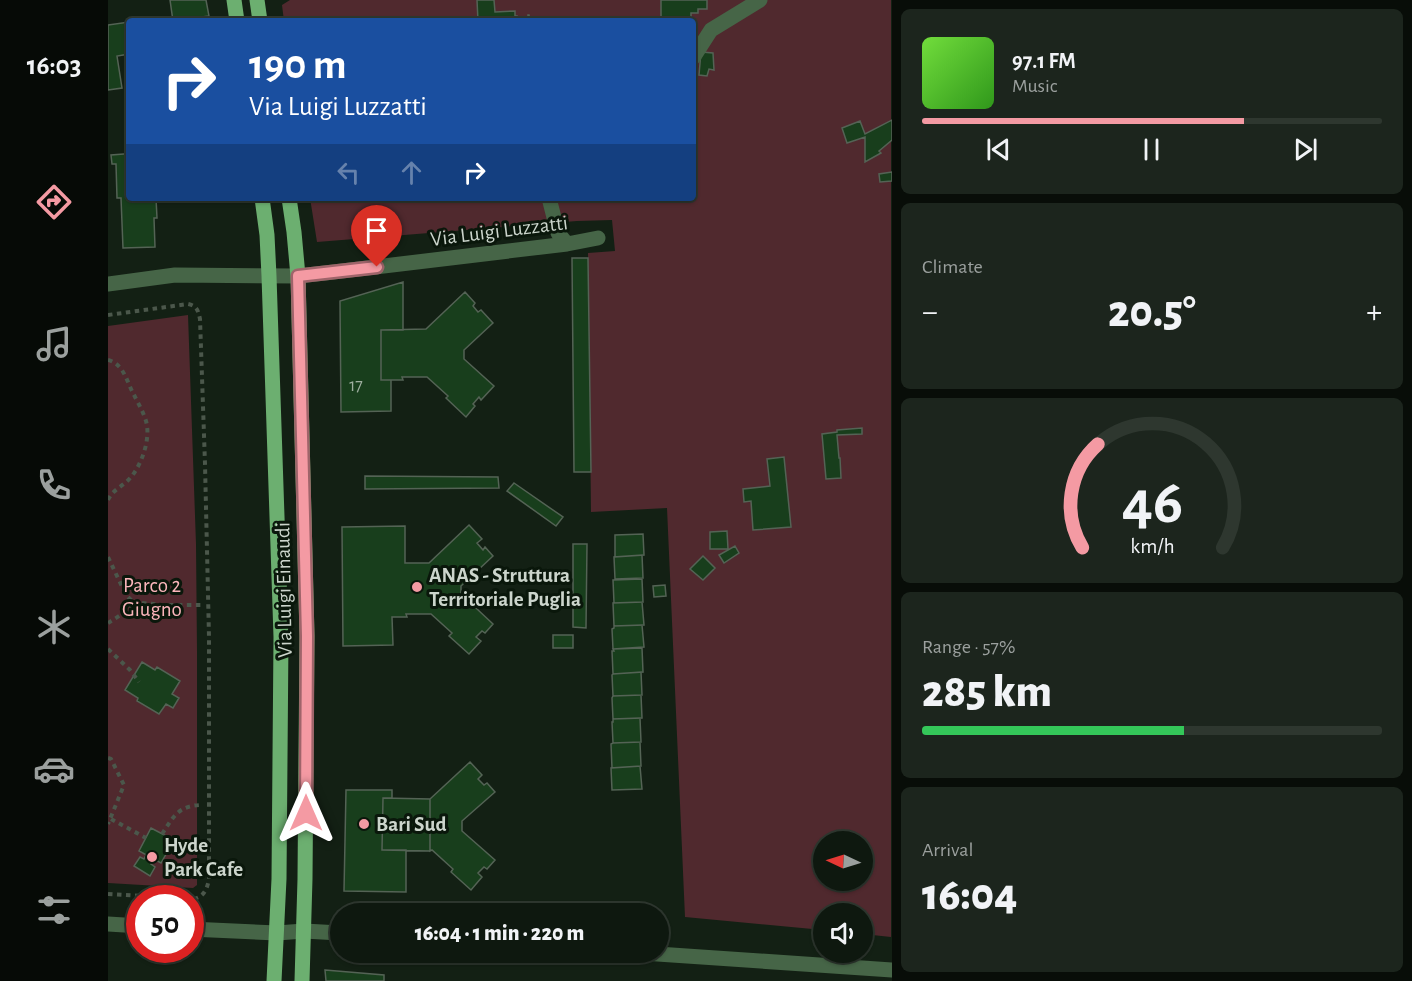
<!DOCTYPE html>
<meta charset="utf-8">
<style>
body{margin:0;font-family:"Alegreya Sans",sans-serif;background:#1c251d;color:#f1f3f6;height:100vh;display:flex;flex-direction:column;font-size:22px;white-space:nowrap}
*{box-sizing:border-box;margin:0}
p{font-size:20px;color:#9ba09e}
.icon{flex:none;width:33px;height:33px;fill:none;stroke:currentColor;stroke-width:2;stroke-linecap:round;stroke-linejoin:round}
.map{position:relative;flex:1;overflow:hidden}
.drawer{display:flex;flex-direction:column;gap:9px;padding:9px;background:#080d08;width:520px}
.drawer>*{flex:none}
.banner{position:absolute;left:18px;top:18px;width:570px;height:183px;border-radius:6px;box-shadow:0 2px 4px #0004,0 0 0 2px #2e372f;background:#1a4fa0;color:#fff;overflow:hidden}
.needle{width:39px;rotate:274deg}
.buttons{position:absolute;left:705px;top:831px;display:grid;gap:12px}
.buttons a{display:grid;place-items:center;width:60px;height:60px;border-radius:50%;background:#0e180f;box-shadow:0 2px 4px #0004,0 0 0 2px #2e372f;font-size:30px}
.speed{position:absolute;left:18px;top:885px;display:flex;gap:12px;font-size:30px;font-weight:700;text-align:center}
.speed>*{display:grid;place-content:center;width:78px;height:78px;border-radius:50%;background:#0e180f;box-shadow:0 2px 4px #0004,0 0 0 2px #2e372f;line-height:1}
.speed .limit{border:9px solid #d22;background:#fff;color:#111}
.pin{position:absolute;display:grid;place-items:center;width:51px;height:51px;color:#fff;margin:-62px -26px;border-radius:50% 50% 50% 0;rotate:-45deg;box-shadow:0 0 6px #0007}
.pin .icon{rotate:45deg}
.me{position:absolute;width:66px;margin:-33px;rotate:0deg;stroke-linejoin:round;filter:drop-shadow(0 0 4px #0008)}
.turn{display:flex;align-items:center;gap:21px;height:126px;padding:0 24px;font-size:27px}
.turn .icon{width:78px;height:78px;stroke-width:2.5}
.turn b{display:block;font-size:42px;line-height:51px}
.lanes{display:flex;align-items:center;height:57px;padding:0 24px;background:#0003;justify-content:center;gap:30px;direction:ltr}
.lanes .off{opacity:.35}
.big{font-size:45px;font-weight:800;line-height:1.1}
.drawer .tile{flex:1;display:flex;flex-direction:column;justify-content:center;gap:9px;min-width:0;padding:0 21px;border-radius:9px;background:#1c251d}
.drawer .dial{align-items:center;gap:0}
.dial svg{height:156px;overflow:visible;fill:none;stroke:#2e372f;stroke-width:7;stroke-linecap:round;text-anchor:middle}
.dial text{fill:#f1f3f6;stroke:none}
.song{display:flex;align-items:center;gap:18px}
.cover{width:72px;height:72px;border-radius:9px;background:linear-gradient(135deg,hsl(100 70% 55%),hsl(110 70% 35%))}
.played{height:6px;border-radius:3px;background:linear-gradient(90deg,#f49aa3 70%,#2e372f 70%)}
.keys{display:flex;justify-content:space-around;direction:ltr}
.heat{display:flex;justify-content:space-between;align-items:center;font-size:33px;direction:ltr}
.charge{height:9px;border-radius:4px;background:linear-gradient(90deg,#34c759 57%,#2e372f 0)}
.trip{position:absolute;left:222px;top:903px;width:339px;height:60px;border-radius:30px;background:#0e180f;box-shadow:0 2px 4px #0004,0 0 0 2px #2e372f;font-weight:800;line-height:60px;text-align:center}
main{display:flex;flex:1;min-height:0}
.menu{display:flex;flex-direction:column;width:108px;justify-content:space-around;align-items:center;background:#060a06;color:#9ba09e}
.menu .icon{width:42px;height:42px}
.menu .on{color:#f49aa3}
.menu b{font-size:27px;color:#f1f3f6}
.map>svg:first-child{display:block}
.green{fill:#50292e;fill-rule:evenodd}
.building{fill:#183e1c;stroke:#546355;stroke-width:1.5}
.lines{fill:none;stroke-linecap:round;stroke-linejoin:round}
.path{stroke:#4b574b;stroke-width:4;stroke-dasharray:4.5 4.5;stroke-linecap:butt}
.minor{stroke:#466547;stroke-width:15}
.major{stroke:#6caf70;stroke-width:15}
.route-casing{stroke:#9f646a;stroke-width:15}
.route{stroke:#f49aa3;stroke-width:10}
.poi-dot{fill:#f49aa3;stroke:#0a170b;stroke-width:2}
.labels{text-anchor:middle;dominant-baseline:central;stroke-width:6;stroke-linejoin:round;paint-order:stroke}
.number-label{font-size:18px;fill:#9fafa0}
.street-label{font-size:21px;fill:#ccd5cc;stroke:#0a170b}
.poi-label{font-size:21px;font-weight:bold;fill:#ccd5cc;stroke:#0a170b;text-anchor:start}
.park-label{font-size:21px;fill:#fbb5bb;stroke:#0a170b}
</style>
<main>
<nav class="menu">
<b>16:03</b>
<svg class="icon on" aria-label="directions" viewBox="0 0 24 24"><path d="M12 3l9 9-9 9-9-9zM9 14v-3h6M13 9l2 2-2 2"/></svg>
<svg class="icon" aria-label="music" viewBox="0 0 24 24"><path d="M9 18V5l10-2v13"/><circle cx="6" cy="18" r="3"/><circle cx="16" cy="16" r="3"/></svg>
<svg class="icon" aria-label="phone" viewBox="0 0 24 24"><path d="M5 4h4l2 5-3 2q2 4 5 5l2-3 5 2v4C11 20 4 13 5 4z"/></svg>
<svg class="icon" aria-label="climate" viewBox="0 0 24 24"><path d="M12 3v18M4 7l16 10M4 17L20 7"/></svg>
<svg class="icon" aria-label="car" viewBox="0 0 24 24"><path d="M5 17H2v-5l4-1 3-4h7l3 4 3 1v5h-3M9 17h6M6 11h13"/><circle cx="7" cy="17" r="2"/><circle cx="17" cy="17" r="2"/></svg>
<svg class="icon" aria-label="filters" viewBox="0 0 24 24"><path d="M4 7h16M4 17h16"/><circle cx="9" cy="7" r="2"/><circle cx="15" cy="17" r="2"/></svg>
</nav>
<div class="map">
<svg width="784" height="981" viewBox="0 0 784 981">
<rect width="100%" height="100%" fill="#132014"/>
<!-- green -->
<path class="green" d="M182,0h601v937l-28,-3 -1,-20h-38l-1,16 -138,-13 -18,-409 -76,4 -3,-259 27,-2 -3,-31 -35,1 -260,21 -7,-44h383v-177h-409l-2,-16zM716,842h38v38h-38z
M80,315l8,229 1,107v234l-4,3 -85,-5v-557z"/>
<!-- building -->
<path class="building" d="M62,0h36l3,16 -36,5z
M369,0h17l1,12 20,-1v5h2v4h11v-5h1l1,6h-52z
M553,0h46v9h-9v4h-7v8h-30z
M21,22v32l-12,2 5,32 -14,2v-65z
M593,52l12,1 1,17 -5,-1 -2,7 -8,-1z
M784,120v20l-13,11 2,2 -16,9v-25l-18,6 -5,-15 18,-7 5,13z
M16,154h5v44h27l1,20h-3l1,29 -32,1 -2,-50h-4l-1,-34h-4l-1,-9z
M784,172v9l-12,1 -1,-8z
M464,258h16l3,214h-17z
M295,282v48h-22v50h10v31l-50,1 -1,-111z
M357,292l10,11 -2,3 5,6 3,-2 12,13 -29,27v9l30,27 -13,14 -2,-3 -6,7 2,2 -9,11 -20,-19 2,-2 -21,-19h-25l1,3h-22v-50l45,-1z
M754,428v6l-25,1 2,23h1l1,20 -15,1 -4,-45 15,-2v-2z
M676,457l7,70 -38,3 -2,-29 -7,1 -1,-13 27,-3 -3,-27z
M257,476l133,1 1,11 -134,1z
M406,483l49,34 -7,9 -49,-35z
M361,525l13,14 -5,4 6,7 2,-3 8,9 -32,30v8l32,30 -8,9 -3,-2 -6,6 5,4 -12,13 -20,-18 3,-3 -21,-19h-25l1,3h-15l1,28 -50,1 -1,-119 63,-1v37h24z
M619,531l1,18h-18v-17z
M535,534l1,21 -29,2v-22z
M465,544h14l-1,84 -13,-1z
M627,546l4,7 -15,10 -5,-8z
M534,555l1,23 -28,1 -1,-22z
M595,556l12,12 -12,12 -13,-11z
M534,579l1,23 -29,1 -1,-23z
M557,585l1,11 -12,1 -1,-11z
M534,602l2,23 -30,1 -1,-23z
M534,625l2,22 -31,2 -1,-20 2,-1v-2z
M445,635h20v13h-20z
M534,648l1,24 -30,2 -1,-23h2l-1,-2z
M34,662l13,8 2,-3 23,14 -8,13 7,4 -6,10 -7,-4 -7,10 -22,-13 1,-3 -13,-8z
M533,672l1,23 -29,1 -1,-21 1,-1z
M533,695l1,23 -29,1 -1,-21 1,-2z
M532,718l1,24 -28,1 -1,-21h1v-3z
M532,742l1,24 -29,2 -1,-24 2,-1z
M362,762l12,13 -4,4 6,6 3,-2 8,9 -33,29v10l33,29 -8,9 -3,-2 -6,6 4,4 -11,13 -20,-18 2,-3 -21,-19 -2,1v-52z
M532,766l2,23 -30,1 -1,-22z
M238,790h46v8h-9l-1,52h24v42l-62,-1z
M275,798l47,1v52l-48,-1z
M43,828l23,12 -13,23 -22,-12z
M38,855l8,4 -3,5 4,3 -5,9 -16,-10 6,-9 4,2z
M217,970l59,5v6h-58z"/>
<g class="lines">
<!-- path -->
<path class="path" d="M0,315l80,-11c9,2 10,6 12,15l5,145 4,173v242c-2,11 -6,20 -19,20
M0,360c15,4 18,19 24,31 5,10 11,20 14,30 5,17 -4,43 -15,56 -7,9 -18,12 -23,23
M0,557l18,38 7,7 -6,9 -19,12
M25,602l29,3h39
M0,649l22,21 9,12
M0,758l3,1 13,26 -16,39
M3,819l35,19
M54,834c12,-18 16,-28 39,-29
M0,894l69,4"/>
<!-- minor -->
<path class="minor" d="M585,58l18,-28 49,-30
M441,198l9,35 9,11
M0,284l67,-9 123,1 27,-3 242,-29 31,-6
M0,924l32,2
M82,929l87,4 27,-2 36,2
M520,952l264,18"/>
<!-- major -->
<path class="major" d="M126,0l3,21
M149,0l3,21
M154,198l5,37 2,41 12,361 -2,242 -5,102
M181,198l5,34 4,44 9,360 -2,243 -3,102"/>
</g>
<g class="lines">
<!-- route casing -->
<g class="route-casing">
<path id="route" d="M198,813l1,-177 -9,-360 79,-9"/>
</g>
<!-- route -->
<use href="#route" class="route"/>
</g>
<!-- markers -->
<g class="poi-dot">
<circle cx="309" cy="587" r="6"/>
<circle cx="256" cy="824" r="6"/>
<circle cx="44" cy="857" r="6"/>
</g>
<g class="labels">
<!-- number labels -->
<g class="number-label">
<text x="248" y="386">17</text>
</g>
<!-- street labels -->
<g class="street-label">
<text transform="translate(391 231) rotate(-7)">Via Luigi Luzzatti</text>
<text transform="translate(176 590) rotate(-91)">Via Luigi Einaudi</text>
</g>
<!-- poi labels -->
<g class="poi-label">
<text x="321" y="575">ANAS - Struttura<tspan x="321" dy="24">Territoriale Puglia</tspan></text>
<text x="268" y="824">Bari Sud</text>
<text x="56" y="845">Hyde<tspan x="56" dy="24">Park Cafe</tspan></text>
</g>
<!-- park labels -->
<g class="park-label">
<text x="44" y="585">Parco 2<tspan x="44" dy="24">Giugno</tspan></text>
</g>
</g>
</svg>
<div class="buttons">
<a><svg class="needle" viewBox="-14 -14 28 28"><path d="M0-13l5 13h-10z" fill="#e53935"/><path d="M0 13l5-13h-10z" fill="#9ba09e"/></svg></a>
<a><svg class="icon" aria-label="sound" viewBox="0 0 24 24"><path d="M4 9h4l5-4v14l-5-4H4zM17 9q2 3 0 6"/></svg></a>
</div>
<div class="speed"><div class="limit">50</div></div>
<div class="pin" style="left:269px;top:267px;background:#d93025"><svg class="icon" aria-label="arrive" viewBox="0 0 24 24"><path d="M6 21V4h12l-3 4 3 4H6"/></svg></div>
<svg class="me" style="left:198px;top:813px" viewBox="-20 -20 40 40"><path d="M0-17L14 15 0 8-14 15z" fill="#f49aa3" stroke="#fff" stroke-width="4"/></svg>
<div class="trip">16:04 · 1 min · 220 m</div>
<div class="banner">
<div class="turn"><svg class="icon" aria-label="right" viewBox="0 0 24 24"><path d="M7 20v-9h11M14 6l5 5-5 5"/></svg><div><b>190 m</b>Via Luigi Luzzatti</div></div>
<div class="lanes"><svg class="icon off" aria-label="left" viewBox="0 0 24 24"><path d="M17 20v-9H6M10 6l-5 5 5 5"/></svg><svg class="icon off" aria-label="ahead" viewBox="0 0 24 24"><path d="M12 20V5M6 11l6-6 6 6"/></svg><svg class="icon" aria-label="right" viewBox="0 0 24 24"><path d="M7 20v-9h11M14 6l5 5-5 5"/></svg></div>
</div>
</div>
<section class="drawer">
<div class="tile">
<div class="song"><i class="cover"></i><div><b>97.1 FM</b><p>Music</p></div></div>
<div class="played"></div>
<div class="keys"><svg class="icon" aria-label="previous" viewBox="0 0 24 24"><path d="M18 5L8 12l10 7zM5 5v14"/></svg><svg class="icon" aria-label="pause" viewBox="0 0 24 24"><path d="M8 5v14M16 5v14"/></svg><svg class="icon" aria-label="next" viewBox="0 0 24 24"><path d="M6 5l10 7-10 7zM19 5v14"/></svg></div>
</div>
<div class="tile"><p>Climate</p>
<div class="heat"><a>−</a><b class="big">20.5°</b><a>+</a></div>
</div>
<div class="tile dial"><svg viewBox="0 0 100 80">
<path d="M14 69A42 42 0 1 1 86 69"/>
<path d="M14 69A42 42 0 0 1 22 16" stroke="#f49aa3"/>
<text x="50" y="56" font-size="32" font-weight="700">46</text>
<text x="50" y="72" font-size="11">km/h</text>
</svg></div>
<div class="tile"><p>Range · 57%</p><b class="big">285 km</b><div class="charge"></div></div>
<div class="tile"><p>Arrival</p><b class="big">16:04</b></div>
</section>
</main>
